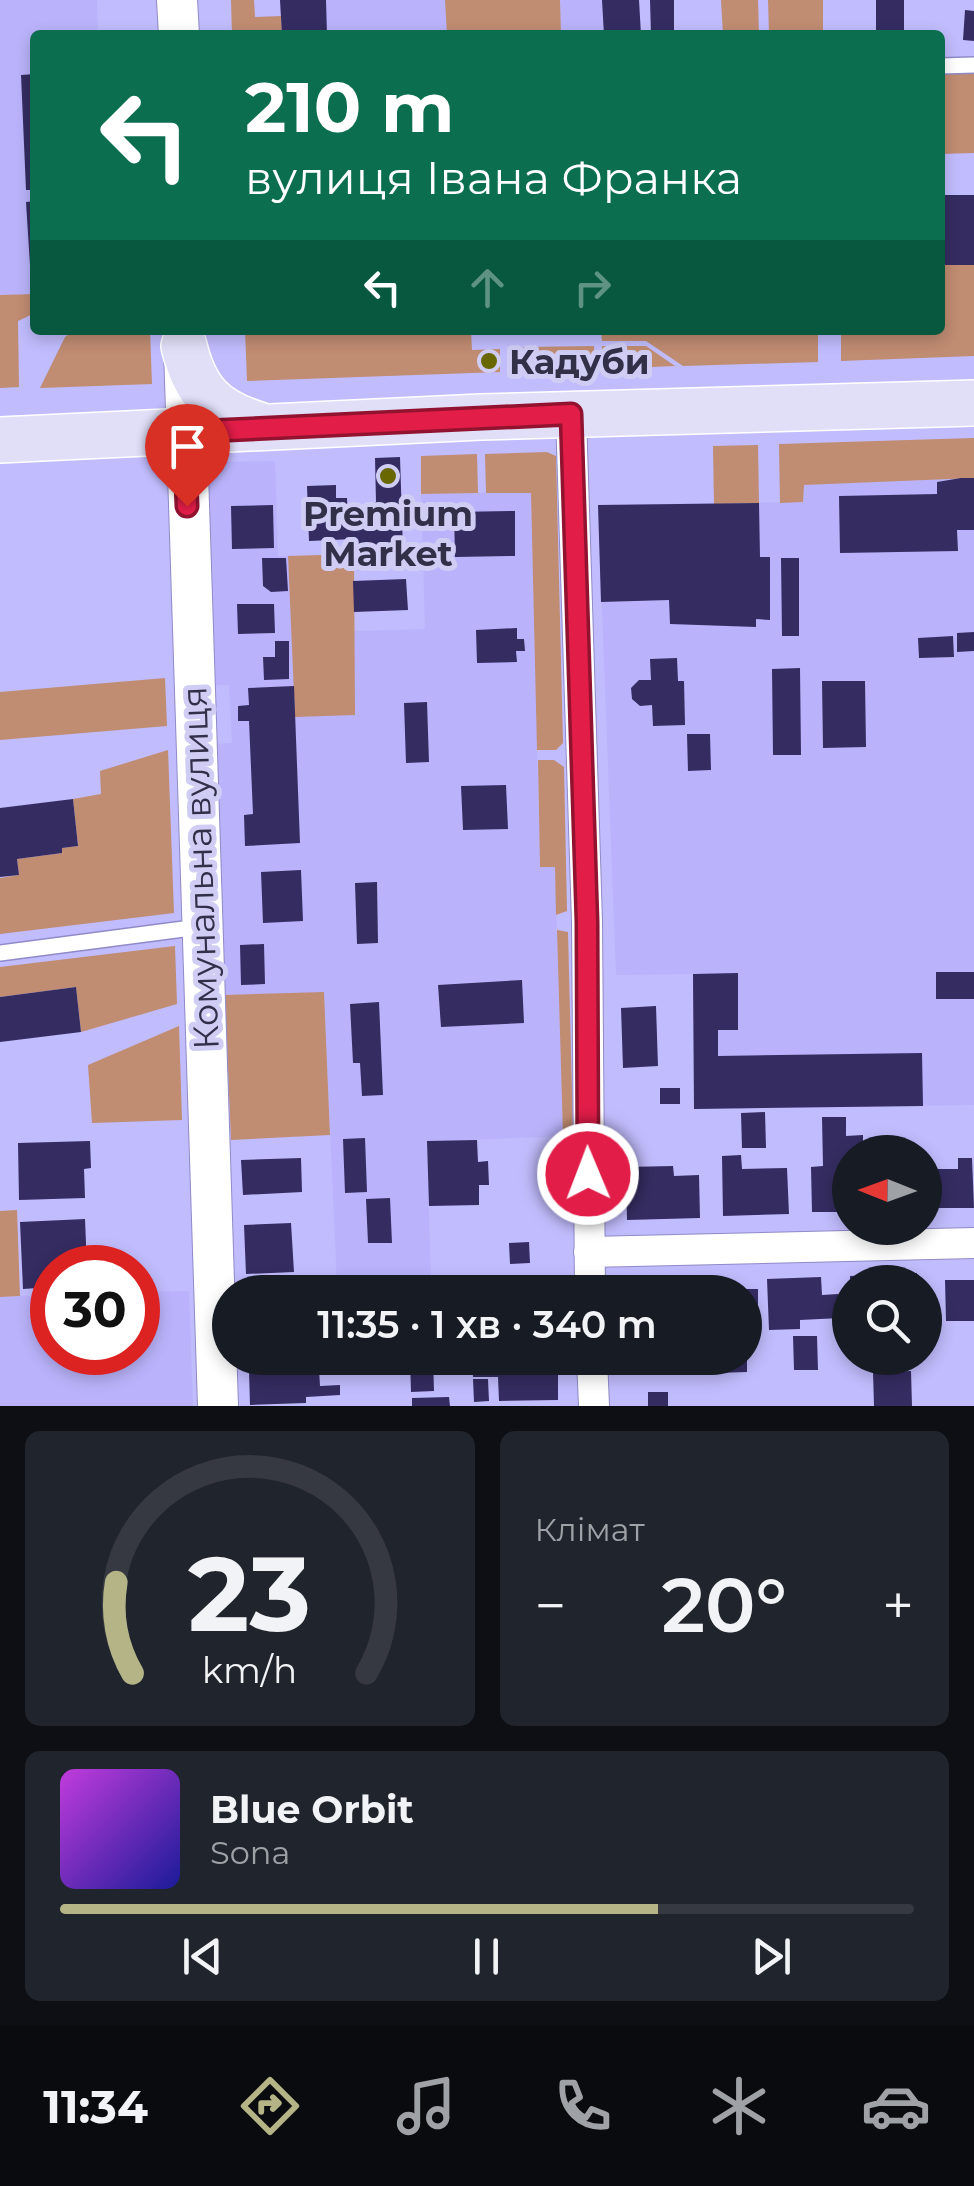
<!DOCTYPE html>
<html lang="uk">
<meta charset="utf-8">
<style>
body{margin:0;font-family:Montserrat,sans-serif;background:#20242c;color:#f1f3f6;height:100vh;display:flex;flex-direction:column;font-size:38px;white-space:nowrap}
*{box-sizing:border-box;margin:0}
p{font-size:32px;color:#9ea1a6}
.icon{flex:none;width:55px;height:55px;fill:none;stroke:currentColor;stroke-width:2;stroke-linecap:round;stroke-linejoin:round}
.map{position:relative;height:1406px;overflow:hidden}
.sheet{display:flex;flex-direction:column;gap:25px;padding:25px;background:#0d0f14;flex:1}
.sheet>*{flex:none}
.guide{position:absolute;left:30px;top:30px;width:915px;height:305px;border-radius:10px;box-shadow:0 5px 15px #0003;background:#0b6e4f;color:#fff;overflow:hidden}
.needle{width:65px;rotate:271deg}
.controls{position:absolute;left:832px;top:1135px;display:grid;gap:20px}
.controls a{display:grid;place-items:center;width:110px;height:110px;border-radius:50%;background:#171b24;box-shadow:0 5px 15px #0003;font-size:50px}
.speed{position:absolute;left:30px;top:1245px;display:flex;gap:20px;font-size:50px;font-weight:700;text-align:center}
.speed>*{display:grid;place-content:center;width:130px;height:130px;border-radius:50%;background:#171b24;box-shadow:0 5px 15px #0003;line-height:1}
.speed .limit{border:15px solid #d22;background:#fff;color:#111}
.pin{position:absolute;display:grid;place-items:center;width:85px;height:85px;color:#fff;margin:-102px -42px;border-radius:50% 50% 50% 0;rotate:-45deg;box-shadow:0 0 10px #0007}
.pin .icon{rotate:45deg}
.me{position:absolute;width:110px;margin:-55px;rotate:359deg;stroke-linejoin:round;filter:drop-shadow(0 0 8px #0008)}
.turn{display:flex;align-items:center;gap:35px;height:210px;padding:0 50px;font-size:45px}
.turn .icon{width:130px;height:130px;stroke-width:2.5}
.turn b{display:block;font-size:70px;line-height:85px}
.lanes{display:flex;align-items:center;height:95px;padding:0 50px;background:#0003;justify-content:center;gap:50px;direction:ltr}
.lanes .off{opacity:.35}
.big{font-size:75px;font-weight:600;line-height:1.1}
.sheet .widget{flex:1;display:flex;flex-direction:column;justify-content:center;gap:15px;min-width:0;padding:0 35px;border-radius:15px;background:#20242c}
.sheet .dial{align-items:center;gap:0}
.dial svg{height:260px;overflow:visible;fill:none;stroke:#363941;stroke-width:7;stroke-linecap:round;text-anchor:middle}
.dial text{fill:#f1f3f6;stroke:none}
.song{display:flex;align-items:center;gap:30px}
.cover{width:120px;height:120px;border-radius:15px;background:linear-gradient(135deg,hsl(290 70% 55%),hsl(240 70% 35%))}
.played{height:10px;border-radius:5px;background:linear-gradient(90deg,#b4b487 70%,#363941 70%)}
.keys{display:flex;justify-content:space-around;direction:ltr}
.heat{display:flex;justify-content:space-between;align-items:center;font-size:55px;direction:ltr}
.sheet .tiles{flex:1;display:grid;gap:25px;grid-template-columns:1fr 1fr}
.widget:last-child{grid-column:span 2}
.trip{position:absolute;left:212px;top:1275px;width:550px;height:100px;border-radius:50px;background:#171b24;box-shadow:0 5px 15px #0003;font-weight:600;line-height:100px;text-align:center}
.menu{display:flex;height:160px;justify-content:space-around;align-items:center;background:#090b0e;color:#9ea1a6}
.menu .icon{width:70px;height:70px}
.menu .current{color:#b4b487}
.menu b{font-size:45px;color:#f1f3f6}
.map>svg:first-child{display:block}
.built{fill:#bab3fb}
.green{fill:#c08c72}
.building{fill:#352c61}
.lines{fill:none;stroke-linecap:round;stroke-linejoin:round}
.lane-casing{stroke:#908ac8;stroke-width:18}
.street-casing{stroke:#908ac8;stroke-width:32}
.secondary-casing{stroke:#908ac8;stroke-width:42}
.primary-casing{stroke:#fff;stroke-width:48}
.lane{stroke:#fff;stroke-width:15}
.street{stroke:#fff;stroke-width:30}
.secondary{stroke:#fff;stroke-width:40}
.primary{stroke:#e1dff8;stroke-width:45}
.route-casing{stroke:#92132f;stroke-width:25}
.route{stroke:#e11d48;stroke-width:18}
.poi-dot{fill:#696700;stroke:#cfcdf4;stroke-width:4}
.labels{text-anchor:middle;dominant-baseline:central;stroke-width:10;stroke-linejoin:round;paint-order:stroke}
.poi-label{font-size:35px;font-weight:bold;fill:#322f49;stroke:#cfcdf4;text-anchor:start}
.street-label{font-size:35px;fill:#322f49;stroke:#cfcdf4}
</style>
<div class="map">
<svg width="974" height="1406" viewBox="0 0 974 1406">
<rect width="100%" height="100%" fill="#c1bcfd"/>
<!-- built -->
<path class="built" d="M0,0h97l1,35h-63v259l-35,1z
M280,0h359l2,35h-359z
M275,461l3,95h10l7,160 60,-1 -1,-84 71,-2 -4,-135 110,-2 9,374h15l8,270 -136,6 4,142 -94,3 -13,-294 -99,2 -10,-251 17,-1 -3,-58h-17l-8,-205 20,-18z
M974,478v627l-280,4 -1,-135 -77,1 -18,-470 204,-3 1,-17z
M189,1291l4,115h-193v-109l52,-2v57h86v-60z"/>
<!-- green -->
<path class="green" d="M231,0h23l1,17 26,-1 1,19h-50z
M445,0h115l1,35h-114z
M721,0h37l1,35h-36z
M768,0h55v35h-54z
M940,74h34v79l-34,1z
M940,265h34v91l-133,5v-31h99z
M35,294v19l-17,8 1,66 -19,1v-93z
M75,330h75l2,54 -112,4 25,-51z
M245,330h226l1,20 28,-1v23l-253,9z
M601,330h217v32l-135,4 -37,-25h-44z
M594,346l1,23 -71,2 -1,-24z
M602,346h44l29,20 -72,3z
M974,438v40l-170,7 -1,17 -23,1 -1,-59z
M758,445l1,58 -45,1 -1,-58z
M547,452l9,4 7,287 -7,7h-19l-6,-257h-45l-1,-39z
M477,454l1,39 -57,1v-38z
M354,554l1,161 -60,2 -7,-161z
M165,678l2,48 -167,14v-48z
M168,750l6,163 -174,21v-56l19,-3 -2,-16 45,-6v-5l16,-2 -5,-47 28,-5 -1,-23z
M538,760h16l10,7 3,144 -11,4 -1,-48h-15z
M557,930l11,2 5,201 -5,3h-5z
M175,946l2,58 -96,28 -5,-45 -76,10v-30z
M324,992l6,143 -99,5 -6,-145z
M179,1026l3,94 -90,3 -4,-58z
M17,1210l3,86 -20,1v-86z"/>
<!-- building -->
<path class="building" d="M280,0h46l1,35h-45z
M602,0h37l2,35h-37z
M650,0h24v35h-23z
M876,0h28v35h-28z
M965,10l9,1v30l-11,-1z
M35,74v116h-9l-5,-115z
M940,195h34v70h-34z
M35,201v96h-3l-6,-95z
M400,457l3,93 -23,1v10h-26v-22l-45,2 -2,-55 29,-1v13h11l1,19 20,-1 -1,-14h9l-1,-44z
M961,478h13v52h-17l1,21 -118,2 -1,-57 98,-2v-12z
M759,503l1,54h10v63l-14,-1v8l-86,-3 -1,-24 -68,2 -3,-97z
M273,505l1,43 -42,1 -1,-43z
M515,511v45l-60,1 -1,-45z
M262,558h24l2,33 -17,1 -8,-6z
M781,558h18v78h-17z
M406,579l2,31 -54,2 -1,-31z
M237,604h37l1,29 -37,1z
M517,628v11h7l1,12h-9l1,11 -40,1 -1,-33z
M974,632v19l-17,1v-19z
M953,636l1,21 -35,1 -1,-20z
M275,641h14v38l-25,1 -1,-23h12z
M677,658l1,23h6l1,44 -32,1 -1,-21 -12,1 -8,-7 -1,-11 8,-8h12l-1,-21z
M800,668l1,87h-28l-1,-86z
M822,681h43l1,66 -43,1z
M294,686l6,157 -55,3 -1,-31 9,-1 -4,-93h-11v-15l11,-1 -1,-17z
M427,702l2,60 -23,1 -2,-60z
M687,734h23l1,36 -23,1z
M506,785l2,44 -45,1 -2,-44z
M73,799l5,47 -16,2v5l-45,6 2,16 -19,2v-69z
M301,870l2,51 -40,2 -2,-51z
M377,882l1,61 -21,1 -2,-61z
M264,944l1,40 -24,1 -1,-40z
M936,972h38v27h-38z
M738,973v57h-20v26l204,-3 1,53 -229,3 -1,-135z
M522,980l2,43 -83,4 -3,-42z
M76,987l5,45 -81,10v-45z
M379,1002l4,93 -21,1 -2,-33h-7l-3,-59z
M656,1006l2,60 -35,2 -2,-60z
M660,1088h20v16h-20z
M765,1112l1,36h-24l-1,-35z
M822,1117h24v19l17,-1v17h-13v60h-38l-1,-45 12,-1z
M365,1138l2,54 -22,1 -2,-54z
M477,1140l1,22 10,-1 1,24h-10v20l-50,1 -2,-65z
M90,1141l1,27 -7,1 1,29 -66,2 -1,-57z
M741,1155l1,14 45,-1 2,46 -66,2 -1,-60z
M301,1158l1,34 -59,3 -2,-35z
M958,1158h14l2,50h-45l-1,-39h30z
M673,1166l1,10 25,-1 1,43 -73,2 -1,-53z
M390,1198l2,45h-24l-2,-44z
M85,1219l2,49h-35v19l-29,2 -3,-67z
M291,1223l3,49 -48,2 -2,-49z
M529,1242l1,21 -20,1 -1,-21z
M917,1273l1,9h-68v-6z
M821,1277l1,18 16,-1 2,24 -40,2v9l-31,1 -2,-51z
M945,1280h29v41h-28z
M664,1283l1,9h-33v-8z
M739,1286l1,6h-61v-4z
M745,1289h13v21l-13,1z
M793,1336h24l1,34h-24z
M410,1358h23l1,33 -23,1z
M472,1358h25v7l61,-1v36l-59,1 -1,-24h-25z
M716,1358h31v14l-30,1z
M319,1369l1,17 20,-1v10l-34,2v6l-56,2 -1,-34z
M911,1371l1,35h-38l-1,-34z
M473,1379h15l1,22 -15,1z
M648,1392h20v14h-20z
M449,1397l1,9h-38v-8z"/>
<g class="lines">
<!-- lane casing -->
<g class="lane-casing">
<path id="lane" d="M940,66l34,-1
M0,953l199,-26"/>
</g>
<!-- street casing -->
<g class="street-casing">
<path id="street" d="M571,415l16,507 3,370
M589,1252l385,-9
M592,1358l2,48"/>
</g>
<!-- secondary casing -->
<g class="secondary-casing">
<path id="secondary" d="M177,0l2,35
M184,349l34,1057"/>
</g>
<!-- primary casing -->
<g class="primary-casing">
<path id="primary" d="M184,346c11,46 30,65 75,79
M0,440l481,-23 493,-14"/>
</g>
<!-- lane -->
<use href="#lane" class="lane"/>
<!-- street -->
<use href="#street" class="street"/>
<!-- secondary -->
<use href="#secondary" class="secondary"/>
<!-- primary -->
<use href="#primary" class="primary"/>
</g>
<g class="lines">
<!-- route casing -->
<g class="route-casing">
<path id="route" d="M187,506l-3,-74 387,-18 16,508 1,252"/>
</g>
<!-- route -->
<use href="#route" class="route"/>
</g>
<!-- markers -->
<g class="poi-dot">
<circle cx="489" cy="361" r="10"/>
<circle cx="388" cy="476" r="10"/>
</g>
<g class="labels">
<!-- poi labels -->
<g class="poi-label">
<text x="509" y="361">Кадуби</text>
<text x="388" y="513" text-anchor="middle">Premium<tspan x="388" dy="40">Market</tspan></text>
</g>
<!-- street labels -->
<g class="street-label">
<text transform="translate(200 868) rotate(-92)">Комунальна вулиця</text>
</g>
</g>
</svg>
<div class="controls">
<a><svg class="needle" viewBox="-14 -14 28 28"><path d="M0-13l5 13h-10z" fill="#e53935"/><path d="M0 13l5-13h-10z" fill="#9ea1a6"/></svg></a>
<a><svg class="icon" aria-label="search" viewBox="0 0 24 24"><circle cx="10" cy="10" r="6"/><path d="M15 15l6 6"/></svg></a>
</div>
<div class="speed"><div class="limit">30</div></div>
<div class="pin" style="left:187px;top:506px;background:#d93025"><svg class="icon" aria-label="arrive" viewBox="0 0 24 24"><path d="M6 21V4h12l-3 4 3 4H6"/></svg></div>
<svg class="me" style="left:588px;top:1174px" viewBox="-20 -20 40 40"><circle r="17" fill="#e11d48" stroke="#fff" stroke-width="3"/><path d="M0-11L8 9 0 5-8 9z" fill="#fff"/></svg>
<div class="trip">11:35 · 1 хв · 340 m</div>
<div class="guide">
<div class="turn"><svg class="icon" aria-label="left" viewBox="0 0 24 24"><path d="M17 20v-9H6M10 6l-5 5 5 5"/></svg><div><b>210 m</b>вулиця Івана Франка</div></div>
<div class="lanes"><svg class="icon" aria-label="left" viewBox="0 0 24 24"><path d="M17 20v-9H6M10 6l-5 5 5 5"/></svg><svg class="icon off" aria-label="ahead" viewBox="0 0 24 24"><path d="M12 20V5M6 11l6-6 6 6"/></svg><svg class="icon off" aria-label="right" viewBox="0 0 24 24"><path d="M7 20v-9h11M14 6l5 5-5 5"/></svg></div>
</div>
</div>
<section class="sheet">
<div class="tiles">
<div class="widget dial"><svg viewBox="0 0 100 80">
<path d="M14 69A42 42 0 1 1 86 69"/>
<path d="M14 69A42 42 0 0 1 9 41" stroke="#b4b487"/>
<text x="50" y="56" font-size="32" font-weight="700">23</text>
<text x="50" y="72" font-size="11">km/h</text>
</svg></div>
<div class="widget"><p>Клімат</p>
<div class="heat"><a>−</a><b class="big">20°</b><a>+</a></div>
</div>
<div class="widget">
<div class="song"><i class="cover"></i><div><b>Blue Orbit</b><p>Sona</p></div></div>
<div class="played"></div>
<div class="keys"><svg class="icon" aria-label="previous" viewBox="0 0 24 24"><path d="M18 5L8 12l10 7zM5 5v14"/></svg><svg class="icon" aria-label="pause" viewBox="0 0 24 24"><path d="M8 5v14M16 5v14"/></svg><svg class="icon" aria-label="next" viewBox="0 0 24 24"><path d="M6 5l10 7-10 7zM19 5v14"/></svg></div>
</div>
</div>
</section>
<nav class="menu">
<b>11:34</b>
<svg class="icon current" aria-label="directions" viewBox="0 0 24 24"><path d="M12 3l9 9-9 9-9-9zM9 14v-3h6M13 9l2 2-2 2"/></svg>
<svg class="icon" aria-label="music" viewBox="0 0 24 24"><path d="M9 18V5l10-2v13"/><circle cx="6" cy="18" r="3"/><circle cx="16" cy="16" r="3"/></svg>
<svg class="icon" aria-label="phone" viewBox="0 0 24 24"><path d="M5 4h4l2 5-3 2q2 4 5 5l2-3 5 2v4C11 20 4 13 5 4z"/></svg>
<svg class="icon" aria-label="climate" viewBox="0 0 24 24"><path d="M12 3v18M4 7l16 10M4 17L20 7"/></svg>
<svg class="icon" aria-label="car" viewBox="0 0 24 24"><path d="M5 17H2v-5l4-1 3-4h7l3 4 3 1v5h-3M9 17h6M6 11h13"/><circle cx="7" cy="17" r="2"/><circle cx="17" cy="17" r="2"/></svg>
</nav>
